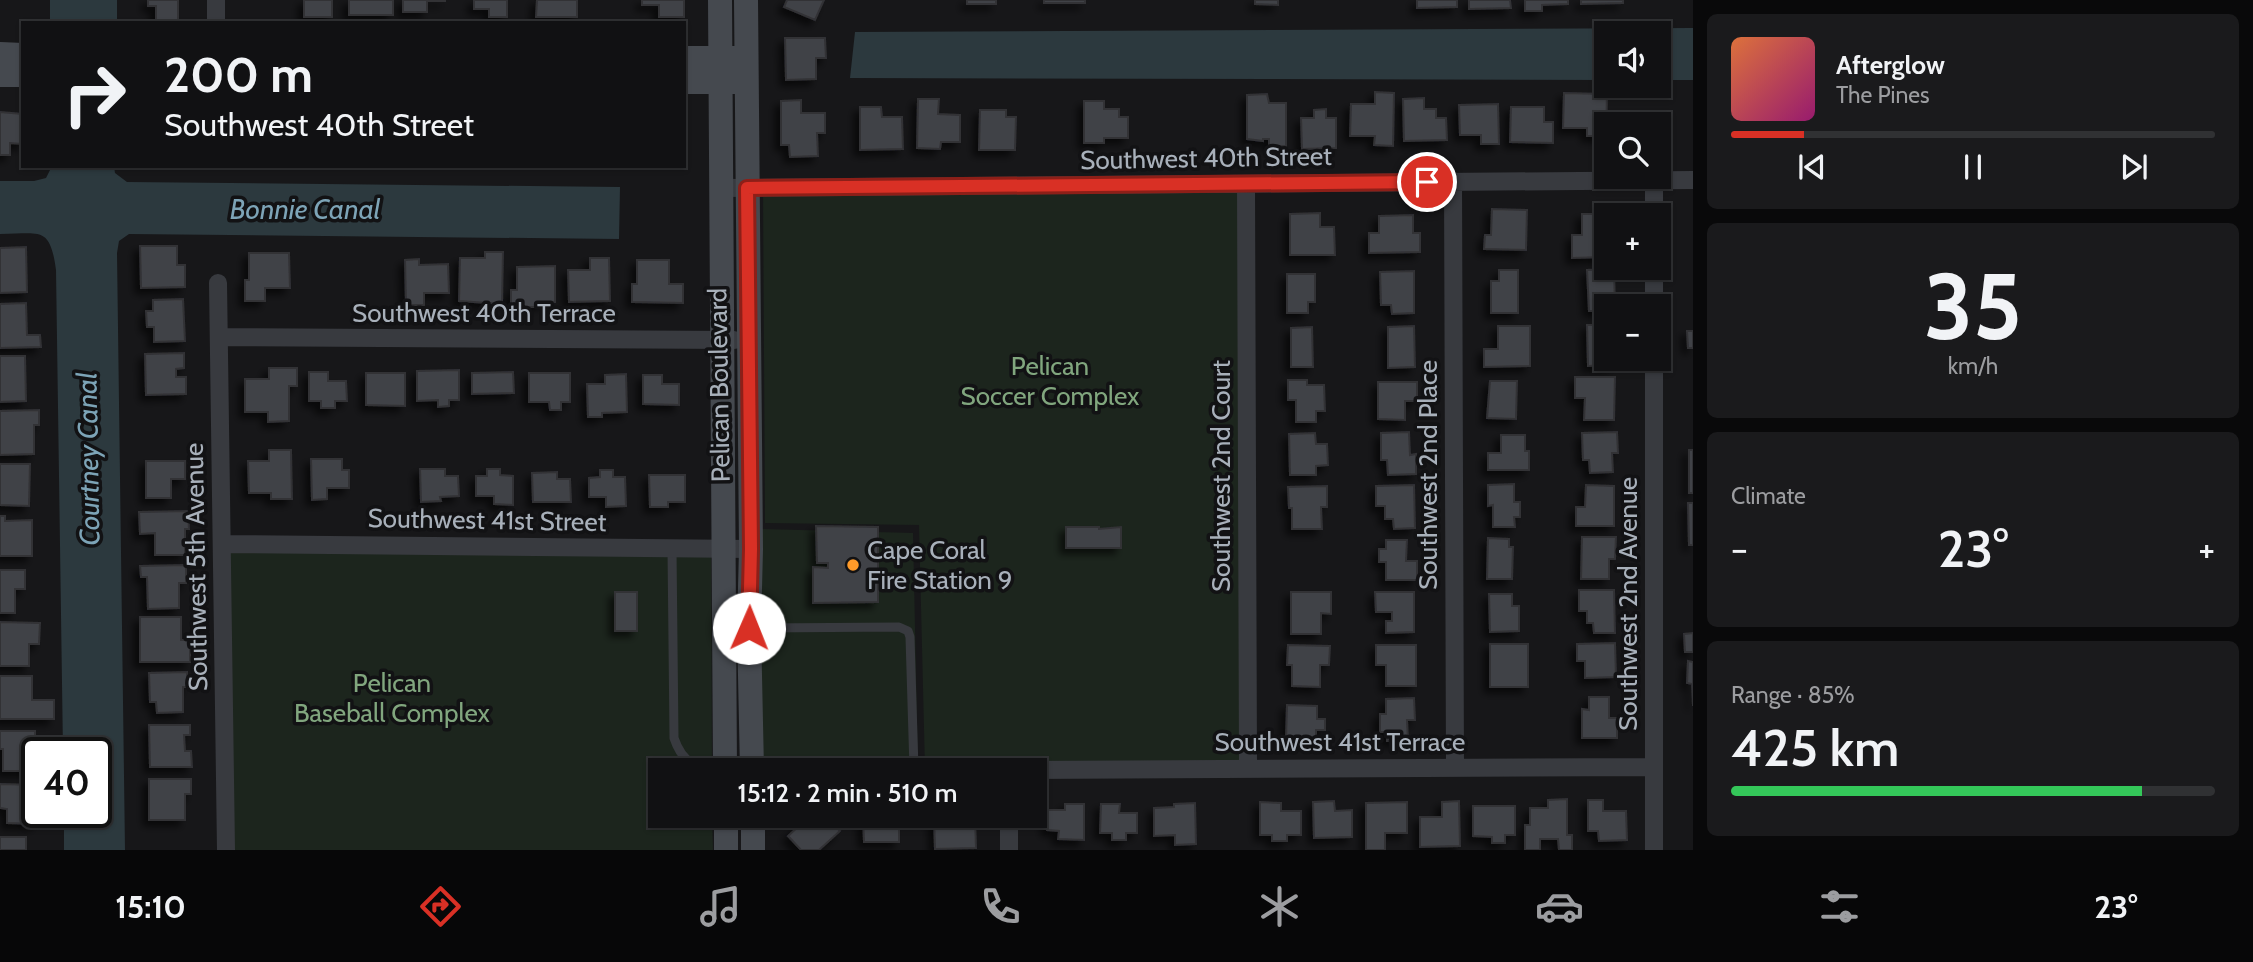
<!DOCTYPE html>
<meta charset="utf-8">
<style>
body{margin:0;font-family:Cabin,sans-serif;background:#1a1a1c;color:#f1f3f6;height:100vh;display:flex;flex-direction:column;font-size:26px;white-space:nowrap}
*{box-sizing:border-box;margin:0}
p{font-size:23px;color:#9c9da0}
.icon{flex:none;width:38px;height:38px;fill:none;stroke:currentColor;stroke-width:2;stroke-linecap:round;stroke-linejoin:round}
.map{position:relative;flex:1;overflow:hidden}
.details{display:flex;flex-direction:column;gap:14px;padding:14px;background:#09090a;width:560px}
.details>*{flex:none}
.banner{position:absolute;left:21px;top:21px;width:665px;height:147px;border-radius:0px;box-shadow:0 2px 5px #0004,0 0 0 2px #303133;background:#111113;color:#f1f3f6;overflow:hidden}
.fabs{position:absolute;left:1594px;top:21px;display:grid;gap:14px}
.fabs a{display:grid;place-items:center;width:77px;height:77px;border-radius:0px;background:#111113;box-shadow:0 2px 5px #0004,0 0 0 2px #303133;font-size:35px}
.speed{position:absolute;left:21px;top:737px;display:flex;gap:14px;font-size:35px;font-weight:700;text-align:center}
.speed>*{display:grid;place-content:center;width:91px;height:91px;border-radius:50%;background:#111113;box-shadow:0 2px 5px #0004,0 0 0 2px #303133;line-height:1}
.speed .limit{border:4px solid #111;border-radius:10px;background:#fff;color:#111}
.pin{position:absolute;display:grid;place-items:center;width:60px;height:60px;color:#fff;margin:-30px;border:4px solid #fff;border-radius:50%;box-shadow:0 2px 7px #0007}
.me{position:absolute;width:77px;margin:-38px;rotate:1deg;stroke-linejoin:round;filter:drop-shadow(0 0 5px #0008)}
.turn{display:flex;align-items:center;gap:24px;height:147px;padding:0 28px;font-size:32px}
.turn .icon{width:91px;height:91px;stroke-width:2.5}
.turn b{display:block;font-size:49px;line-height:60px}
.big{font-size:52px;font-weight:600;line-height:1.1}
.details .tile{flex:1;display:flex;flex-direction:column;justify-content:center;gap:10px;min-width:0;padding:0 24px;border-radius:10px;background:#1a1a1c}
.details .dial{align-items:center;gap:0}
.dial b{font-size:91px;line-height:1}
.song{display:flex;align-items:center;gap:21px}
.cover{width:84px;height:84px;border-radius:10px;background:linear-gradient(135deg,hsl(20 70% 55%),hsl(320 70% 35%))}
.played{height:7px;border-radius:4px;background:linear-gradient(90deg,#d93025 15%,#303133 15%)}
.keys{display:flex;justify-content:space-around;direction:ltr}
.heat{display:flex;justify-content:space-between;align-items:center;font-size:38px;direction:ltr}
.charge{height:10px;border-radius:5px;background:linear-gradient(90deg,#34c759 85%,#303133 0)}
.trip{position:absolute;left:648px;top:758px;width:399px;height:70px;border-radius:0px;background:#111113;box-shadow:0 2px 5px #0004,0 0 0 2px #303133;font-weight:600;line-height:70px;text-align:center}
.dock{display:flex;height:112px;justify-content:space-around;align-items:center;background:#070708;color:#9c9da0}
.dock .icon{width:49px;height:49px}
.dock .active{color:#d93025}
.dock b{font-size:32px;color:#f1f3f6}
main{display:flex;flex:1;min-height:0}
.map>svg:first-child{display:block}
.green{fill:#1c251d}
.water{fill:#2c393e}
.building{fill:#414246;stroke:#313135;stroke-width:2;filter:url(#shadow)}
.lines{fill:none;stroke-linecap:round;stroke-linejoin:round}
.lane{stroke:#383a3f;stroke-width:9}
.street{stroke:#383a3f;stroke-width:18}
.secondary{stroke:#45494f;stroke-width:24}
.route-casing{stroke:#8d1f18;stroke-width:18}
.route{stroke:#d93025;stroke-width:12}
.poi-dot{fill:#ff9a29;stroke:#121214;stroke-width:2.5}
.labels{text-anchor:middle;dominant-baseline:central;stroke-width:7;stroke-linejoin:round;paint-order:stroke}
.street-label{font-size:26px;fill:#a8b0ba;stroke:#121214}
.park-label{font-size:26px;fill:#81a67e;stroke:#121214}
.poi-label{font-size:26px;fill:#a8b0ba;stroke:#121214;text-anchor:start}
.water-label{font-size:28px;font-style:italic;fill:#7da4b7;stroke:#121214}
</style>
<main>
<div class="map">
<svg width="1693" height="850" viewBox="0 0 1693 850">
<defs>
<filter id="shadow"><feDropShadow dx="-5.5" dy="5.5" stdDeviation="3.5" flood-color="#0009"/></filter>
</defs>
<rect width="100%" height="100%" fill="#171719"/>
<!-- green -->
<path class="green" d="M1246,184l2,584 -323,1 -6,-244 -154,-2 -2,-335z
M761,529l152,4 5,235 -158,1z
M223,544l488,5 1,221h-52v46h52l1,34h-487z"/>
<!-- water -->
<path class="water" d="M50,0h67v23h-67z
M1693,28v52h-34v-47h-53v47l-756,-2 5,-46z
M52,166h62l1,7 12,9 493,5 -1,52 -490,-5 -10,7 -2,12 8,597h-61v-38h32v-60h-33l-7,-482c-6,-45 -16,-36 -56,-36v-53h34l12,-3z"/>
<!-- building -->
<path class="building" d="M148,0h30v21h-22v-15h-8z
M304,0h28v17h-28z
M349,0h44v15h-44z
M403,0h42v1h-18v11h-24z
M474,0h33v17h-18v-8h-15z
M537,0h40v17h-41z
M642,0h42v17h-25v-12h-17z
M787,0h37l-9,20 -31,-13z
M967,0h29v4h-29z
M1044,0h41v3h-41z
M1255,0h23v5l-23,-1z
M1417,0h40v7l-40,1z
M1469,0h41l1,8 -42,1z
M1525,0h43v4l-26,1v6h-17z
M1581,0h42v3l-42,1z
M785,38h40l1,20h-10v21l-30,1z
M1375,92l19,1 -1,53 -19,-1 1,-9h-25l1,-32h24z
M1564,93l43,1 -1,42h-19v-8h-24z
M1267,94l2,9h17v43h-17v-7h-6v2l-16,-2v-44z
M1424,98v11h12v9h10l1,22 -43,1 -1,-42z
M918,99h21l-1,15 22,1v27h-19l-1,7 -23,-1z
M801,100v13h24v20h-8l1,23 -28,1 -1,-12h-8v-44z
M1084,101h20v8h15v8h9v21h-24v5h-20z
M1498,104l1,40h-18v-9h-21l-1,-30z
M860,107h21l1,10h20l1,32 -43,1z
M1511,107h33v15h9v21l-43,-1z
M1326,109v9h10v30l-34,1 -1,-31h13v-8z
M980,110h26v7h10l-1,33h-36z
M0,112l23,2v30l-13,-1v12h-10z
M1492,209l35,1 -1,40 -42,-1 1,-14h6z
M1320,213v14h14l1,28h-45v-41z
M1582,214h35v1h-11v42l-34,1v-23h10z
M1413,215v18h7v19l-51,1v-20h10v-17z
M140,246h37v19h8v22l-44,1z
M26,247l1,45 -27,1v-45z
M485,252h18l-1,52 -43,-3 1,-43h25z
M249,253h40l1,35h-25v13h-20v-21h4z
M590,258h19l1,43 -41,1 -1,-32h22z
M419,259v6l29,-1 1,29h-25v12h-18l-1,-45z
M637,260h32v24h14v19l-51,-1v-18h5z
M555,266v36l-20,1v4h-24v-17h6v-23z
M1614,269l1,37h-9v5h-17l-2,-41z
M1499,270h19v43h-27v-32h8z
M1414,271v42l-22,1 -1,-9h-10l-1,-33z
M1287,274h28v28h-7v11h-21z
M183,299l2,42 -31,1v-15h-7l-1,-16h7v-11z
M26,303l1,32h13l1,12 -41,1v-44z
M1587,325h19v34h7l1,6 -26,1z
M1414,326l1,41 -27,1v-41z
M1498,326h32v40l-46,1v-18h14z
M1312,327l1,40h-22v-39z
M1687,331h6v17h-5z
M184,353v15l-8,1v8h10v17l-40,1 -1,-41z
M0,356h25l1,45 -26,1z
M269,368h28v18h-8v35l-21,1v-10h-23v-33h24z
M459,370v30h-10v6l-11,1v-7l-21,1v-30z
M309,372h19v9h18l1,20h-12v7h-14v-7h-12z
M513,372l1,21 -42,1v-21z
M366,373h39v33l-39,-1z
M529,373h41v29h-9v8h-11l-1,-8h-20z
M626,374l1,38 -25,1v4h-14l-1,-33h18v-9z
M643,375h19v9h17v21l-36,-1z
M1575,377h40l-1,43h-30l1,-22h-10z
M1288,380h19v5h17l1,26h-9v11h-20v-22h-8z
M1490,381h27l-1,38 -29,-1z
M1378,382h39v19h-12v19l-27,-1z
M39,410v15h-5v29l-34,1v-44z
M1409,432l1,23 6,-1v20l-28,1 -1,-15h-6v-27z
M1617,432l1,21h-6l1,19 -23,1 -1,-13h-6l-1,-27z
M1315,433l1,11h11l1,21 -12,1v9h-26l-1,-41z
M1501,435h24v16h4v19h-41v-17h13z
M269,450h22l1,49h-21v-6h-22l-1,-32h21z
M1689,450h4v43h-4z
M311,459h31v11h7v18h-22v11l-15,1z
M146,461h39v18h-14v19h-25z
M0,464h30l-1,42 -29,-1z
M420,469h25v7h13l1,20 -19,1 1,4 -20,1z
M487,469h13v6l13,1v29l-19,-1v-8h-18v-20h11z
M600,470h13v7h12l1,29 -20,1v-10h-17v-19l11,-1z
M557,472v7h13l1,23h-38l-1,-29z
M649,475h36v27h-17v5h-18z
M1514,484v18h6v15h-6l1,10h-22v-22l-5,1v-21z
M1414,485l1,43 -21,1 -1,-10h-8v-13h-9v-20z
M1586,485l28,1v40h-38v-19h9z
M1327,486v21h-6l1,22h-30v-21h-3l-1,-21z
M1688,503h5v42h-4z
M188,511l1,18h-4v26h-30v-22l-15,1 -1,-22z
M0,516h5v5l27,-1v36h-32z
M816,526l62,1v75l-65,1v-36l15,1v-5h-11z
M1066,527h33v2l22,-2v21h-55z
M1582,537h34l-1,22h-6v20h-28z
M1488,538l21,1v8h4l-1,32h-25z
M1386,540h21l-1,21h11v19h-31v-18h-7v-13h7z
M186,565v18h-7v25l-31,1 -1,-32h-6l-1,-11z
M0,570h25v19h-10v24h-15z
M1579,590h35l1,43h-21l-1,-10h-6v-12h-8z
M615,592h22v39h-22z
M1291,592h40v22l-10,-1v21h-30z
M1375,592h39v40l-28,1v-12h6v-9h-16z
M1489,594h23v12h7v25l-29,1z
M140,617h41v23h9v22h-50z
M0,622l40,1 -1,21h-10v22h-29z
M1693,633v19h-8l-1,-18z
M1615,643l1,34 -31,1v-17h-8v-17z
M1490,644h38v43h-38z
M1288,645l42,1 -1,19h-9v22l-28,-1v-21h-5z
M1376,645h40v41h-30v-21h-10z
M1688,661l5,1v44l-1,-22 -5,-1z
M187,672v15h-4v25l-26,1 -1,-11h-6l-1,-29z
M0,676h32v24h22v19h-54z
M1589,697h20v21h8v20h-35v-29l7,1z
M1414,698l1,22h-8l1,21h-21v-9h-7v-18h6v-15z
M1287,705l30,1v13h8v11h-9v9h-30z
M149,725h41v10h-6l1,16h6l1,16h-42z
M0,731h35v40h-32v-22h-3z
M149,779h42v15h-6v26h-36z
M0,784l37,1 -1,39 -29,-1v-14l-7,-1z
M1567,799v36h5v15h-13l-1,-11h-18v11h-15v-25h5v-17h18v-8z
M1588,800h15v11h23l1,29 -28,1 -1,-10h-10z
M1334,801l1,10 17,-1v27l-38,1 -1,-36z
M1459,801l1,45 -40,1v-30h22v-15z
M1260,802l21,1v8h20v24h-14v6h-15v-6h-12z
M1407,802v31h-22v17h-19v-47z
M1195,803l1,41 -21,1v-10l-21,1v-28l20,-1v-3z
M1065,804h19v36l-26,-1 1,-8 -12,-1v-20h18z
M1101,804h19l-1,9h18v20h-11v7h-14v-7h-12z
M1473,806h42v29h-10v8h-13v-6l-19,-1z
M810,816h16l14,15 -21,19h-18l-13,-14z
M863,816h36v26h-35z
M934,816h41l1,32 -41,1z
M0,837h26v13h-26z"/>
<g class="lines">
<!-- lane -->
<path class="lane" d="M672,549l2,189c9,27 23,30 50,31
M751,628l148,-1 9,4 2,6 4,132"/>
<!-- street -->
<path class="street" d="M216,0v23
M1654,180v35
M1453,181l2,587
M1246,184l2,584
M720,188l973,-8
M1654,268v38
M218,283l8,567
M220,337l514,3
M1654,359v491
M223,544l528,5
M725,769l49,1
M791,770h193
M1025,770l629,-3
M1009,816v34"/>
<!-- secondary -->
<path class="secondary" d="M720,0l5,770
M746,0l5,549 -2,79 3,142
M0,54l23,1
M684,58h51
M0,75h23
M684,82h52
M726,816v34
M753,816v34"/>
</g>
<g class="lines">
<!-- route casing -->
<g class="route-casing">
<path id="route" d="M749,628l2,-79 -4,-361 680,-6"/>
</g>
<!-- route -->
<use href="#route" class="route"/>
</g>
<!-- markers -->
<circle class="poi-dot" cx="853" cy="565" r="7"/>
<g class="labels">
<!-- street labels -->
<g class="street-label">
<text transform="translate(1206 158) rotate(-1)">Southwest 40th Street</text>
<text x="484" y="313">Southwest 40th Terrace</text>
<text transform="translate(719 385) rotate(-91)">Pelican Boulevard</text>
<text transform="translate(1428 475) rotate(-90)">Southwest 2nd Place</text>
<text transform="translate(1221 476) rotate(-90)">Southwest 2nd Court</text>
<text transform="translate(487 520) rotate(1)">Southwest 41st Street</text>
<text transform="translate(196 567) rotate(-91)">Southwest 5th Avenue</text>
<text transform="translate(1628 604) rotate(-90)">Southwest 2nd Avenue</text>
<text x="1340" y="742">Southwest 41st Terrace</text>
</g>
<!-- park labels -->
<g class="park-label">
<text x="1050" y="366">Pelican<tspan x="1050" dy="30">Soccer Complex</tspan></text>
<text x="392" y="683">Pelican<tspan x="392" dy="30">Baseball Complex</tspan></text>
</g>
<!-- poi labels -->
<g class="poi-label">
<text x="867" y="550">Cape Coral<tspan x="867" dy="30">Fire Station 9</tspan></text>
</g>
<!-- water labels -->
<g class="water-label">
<text x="305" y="209">Bonnie Canal</text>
<text transform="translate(88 459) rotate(-91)">Courtney Canal</text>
</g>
</g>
</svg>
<div class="fabs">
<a><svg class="icon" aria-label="sound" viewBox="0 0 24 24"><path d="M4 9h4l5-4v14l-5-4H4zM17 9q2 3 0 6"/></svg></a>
<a><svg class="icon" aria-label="search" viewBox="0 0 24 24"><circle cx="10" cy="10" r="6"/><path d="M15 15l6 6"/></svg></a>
<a>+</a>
<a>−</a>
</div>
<div class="speed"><div class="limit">40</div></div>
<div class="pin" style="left:1427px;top:182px;background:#d93025"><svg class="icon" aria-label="arrive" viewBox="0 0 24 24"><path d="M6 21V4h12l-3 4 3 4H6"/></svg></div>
<svg class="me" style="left:749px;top:628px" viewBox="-20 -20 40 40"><circle r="19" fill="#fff"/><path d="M0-13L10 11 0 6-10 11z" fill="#d93025"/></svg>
<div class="trip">15:12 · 2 min · 510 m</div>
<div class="banner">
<div class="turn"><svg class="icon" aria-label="right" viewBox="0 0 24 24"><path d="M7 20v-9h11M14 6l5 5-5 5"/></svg><div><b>200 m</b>Southwest 40th Street</div></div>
</div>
</div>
<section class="details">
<div class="tile">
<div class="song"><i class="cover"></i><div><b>Afterglow</b><p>The Pines</p></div></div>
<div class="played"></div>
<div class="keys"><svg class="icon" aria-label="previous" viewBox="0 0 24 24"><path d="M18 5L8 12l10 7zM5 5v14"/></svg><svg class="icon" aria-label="pause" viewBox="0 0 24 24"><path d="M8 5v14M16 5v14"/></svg><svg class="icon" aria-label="next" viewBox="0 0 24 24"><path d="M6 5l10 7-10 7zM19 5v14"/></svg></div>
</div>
<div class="tile dial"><b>35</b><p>km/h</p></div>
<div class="tile"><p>Climate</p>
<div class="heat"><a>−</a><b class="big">23°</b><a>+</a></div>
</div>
<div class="tile"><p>Range · 85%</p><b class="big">425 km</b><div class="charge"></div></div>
</section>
</main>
<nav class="dock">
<b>15:10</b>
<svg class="icon active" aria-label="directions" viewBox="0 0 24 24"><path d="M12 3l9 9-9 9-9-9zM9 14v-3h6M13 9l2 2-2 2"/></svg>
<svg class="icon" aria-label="music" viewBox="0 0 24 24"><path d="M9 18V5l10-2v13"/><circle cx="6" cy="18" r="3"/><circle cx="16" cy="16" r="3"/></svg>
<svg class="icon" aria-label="phone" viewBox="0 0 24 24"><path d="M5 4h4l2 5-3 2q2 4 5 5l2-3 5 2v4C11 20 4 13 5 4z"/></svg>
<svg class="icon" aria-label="climate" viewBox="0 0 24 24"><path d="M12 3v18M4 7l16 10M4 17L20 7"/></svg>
<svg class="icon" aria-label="car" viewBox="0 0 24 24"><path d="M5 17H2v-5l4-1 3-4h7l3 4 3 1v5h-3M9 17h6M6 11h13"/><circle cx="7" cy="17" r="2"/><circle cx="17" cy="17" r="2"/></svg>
<svg class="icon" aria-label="filters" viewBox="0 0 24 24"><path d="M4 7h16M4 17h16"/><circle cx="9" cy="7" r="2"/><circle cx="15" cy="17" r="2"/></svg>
<b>23°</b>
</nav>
